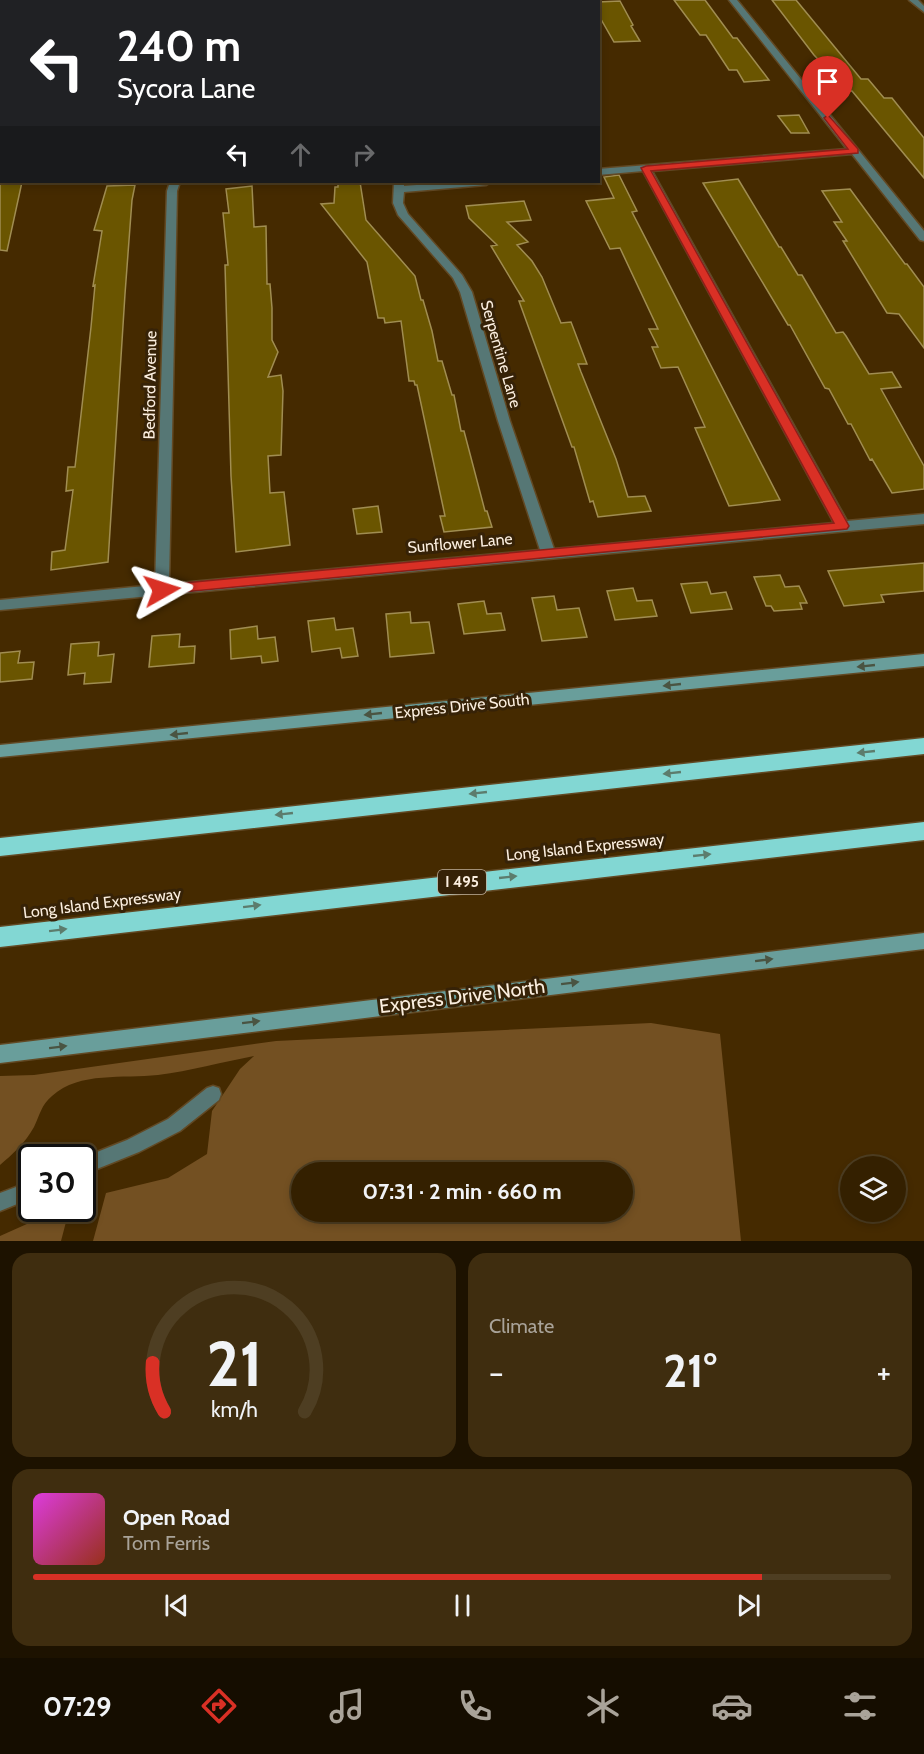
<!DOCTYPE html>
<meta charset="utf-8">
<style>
body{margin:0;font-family:Cabin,sans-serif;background:#3f2d0f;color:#f1f3f6;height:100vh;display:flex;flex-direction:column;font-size:22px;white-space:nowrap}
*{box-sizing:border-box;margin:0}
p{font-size:20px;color:#a9a399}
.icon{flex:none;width:33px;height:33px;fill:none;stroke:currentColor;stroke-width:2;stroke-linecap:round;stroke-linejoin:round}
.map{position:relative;height:1241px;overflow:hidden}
.sheet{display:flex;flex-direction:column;gap:12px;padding:12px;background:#1d1200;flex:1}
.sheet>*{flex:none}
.top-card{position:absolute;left:0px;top:0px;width:600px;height:183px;box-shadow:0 3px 9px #0003,0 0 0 2px #4e3e22;background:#202124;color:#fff;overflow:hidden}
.tools{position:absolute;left:840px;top:1156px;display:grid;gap:12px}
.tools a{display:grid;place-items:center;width:66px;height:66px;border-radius:50%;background:#342000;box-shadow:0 3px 9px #0003,0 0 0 2px #4e3e22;font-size:30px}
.speed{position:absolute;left:18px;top:1144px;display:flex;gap:12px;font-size:30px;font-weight:700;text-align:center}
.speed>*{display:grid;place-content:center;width:78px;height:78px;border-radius:50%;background:#342000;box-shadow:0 3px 9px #0003,0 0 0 2px #4e3e22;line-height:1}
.speed .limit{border:3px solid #111;border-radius:9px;background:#fff;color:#111}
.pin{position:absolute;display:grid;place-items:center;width:51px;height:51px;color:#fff;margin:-62px -26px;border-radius:50% 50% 50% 0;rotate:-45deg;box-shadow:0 0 6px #0007}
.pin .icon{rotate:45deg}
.me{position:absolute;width:66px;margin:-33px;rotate:84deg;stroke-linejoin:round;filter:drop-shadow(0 0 4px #0008)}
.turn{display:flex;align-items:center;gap:21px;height:126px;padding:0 18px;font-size:27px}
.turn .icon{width:78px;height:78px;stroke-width:2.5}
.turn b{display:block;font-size:42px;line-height:51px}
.lanes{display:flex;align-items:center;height:57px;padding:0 18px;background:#0003;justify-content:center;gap:30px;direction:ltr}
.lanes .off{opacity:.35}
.big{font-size:45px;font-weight:800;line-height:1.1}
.sheet .tile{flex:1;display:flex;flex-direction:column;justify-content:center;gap:9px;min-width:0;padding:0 21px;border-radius:18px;background:#3f2d0f}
.sheet .dial{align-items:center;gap:0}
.dial svg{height:156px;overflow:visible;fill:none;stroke:#4e3e22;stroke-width:7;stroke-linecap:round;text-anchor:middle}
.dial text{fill:#f1f3f6;stroke:none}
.song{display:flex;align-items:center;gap:18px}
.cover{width:72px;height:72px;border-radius:9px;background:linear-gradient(135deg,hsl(300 70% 55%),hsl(10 70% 35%))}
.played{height:6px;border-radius:3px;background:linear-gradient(90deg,#d93025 85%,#4e3e22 85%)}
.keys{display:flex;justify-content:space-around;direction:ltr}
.heat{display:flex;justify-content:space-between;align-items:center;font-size:33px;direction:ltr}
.sheet .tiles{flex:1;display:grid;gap:12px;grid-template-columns:1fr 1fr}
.tile:last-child{grid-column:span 2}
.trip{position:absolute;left:291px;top:1162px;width:342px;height:60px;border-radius:30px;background:#342000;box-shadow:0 3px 9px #0003,0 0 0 2px #4e3e22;font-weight:800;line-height:60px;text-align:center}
.menu{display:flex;height:96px;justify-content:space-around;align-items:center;background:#150d00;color:#a9a399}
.menu .icon{width:42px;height:42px}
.menu .active{color:#d93025}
.menu b{font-size:27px;color:#f1f3f6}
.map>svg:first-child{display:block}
.green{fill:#735022;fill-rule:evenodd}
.building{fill:#6a5500;stroke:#a08d51;stroke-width:1.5}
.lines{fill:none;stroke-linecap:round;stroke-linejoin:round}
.lane-casing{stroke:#624924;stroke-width:3}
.street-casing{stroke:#624924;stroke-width:3}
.secondary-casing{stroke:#624924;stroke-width:3}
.highway-casing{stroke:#624924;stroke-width:3}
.lane{fill:#567775;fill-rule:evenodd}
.street{fill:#567775;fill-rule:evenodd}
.secondary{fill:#699e9b;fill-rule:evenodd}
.highway{fill:#82d7d3;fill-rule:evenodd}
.oneway{fill:#4a5442}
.oneway2{fill:#5c7c6d}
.route{fill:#d93025;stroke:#8d1f18;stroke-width:1.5}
.labels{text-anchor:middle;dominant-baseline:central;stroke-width:6;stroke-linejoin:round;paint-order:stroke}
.shield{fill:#362207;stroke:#c0b19e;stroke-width:1.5}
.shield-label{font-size:15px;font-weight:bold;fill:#fbeedf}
.street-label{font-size:16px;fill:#fbeedf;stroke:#362207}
.near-street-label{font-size:20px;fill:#fbeedf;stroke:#362207}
</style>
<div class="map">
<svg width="924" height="1241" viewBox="0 0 924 1241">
<rect width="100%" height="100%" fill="#452a00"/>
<!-- green -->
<path class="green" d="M651,1023l69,11 21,207h-648l13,-48 62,-15 39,-24 5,-43 28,-42 14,-13c-32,6 -64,15 -96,19 -35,4 -78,-4 -106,21 -11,9 -12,19 -18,31 -9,16 -21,27 -34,38v-89l34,-1 242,-34zM302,1173h320v39h-320z
M47,1215l19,7 -5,19h-61v-5z"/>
<!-- building -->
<path class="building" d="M674,0h31l28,38h4l32,42 -25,2 -7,-12h-8l-23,-35h-6z
M772,0h24l65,79h7l16,19h8l32,40v40l-72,-87h-3l-15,-18h-3l-17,-18z
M620,1l13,24 -2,1 9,15 -26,1 -16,-28v-12z
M799,115l10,18h-18l-13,-17z
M619,175l18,36 -5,1 148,288 -51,6 -34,-78 10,-1 -27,-60 -17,1 -9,-21h6l-9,-18h9l-38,-81 -10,1 -24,-48 28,-3 -10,-21z
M738,179l41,68h2l17,28h4l34,58 7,-1 3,4 23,38 23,-2 9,15 -20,2 43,77v23l-32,4 -20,-34 -2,1 -19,-36h-3l-19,-35 -4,-1 -35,-63h-2l-85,-142z
M0,182h22l-15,69 -7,-1z
M338,182h22l6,38 49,56 6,24h2l9,31 6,30h4l10,34h2l7,36h3l21,80h2l5,16 -48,5 -4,-16h5l-28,-131h-2l-1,-4h-5l-8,-60 -16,2 -1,-5h-6l-11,-56 -46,-58 13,-1 1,-16h3z
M135,185l-3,15 -7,94 -17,268 -57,8 1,-18 13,-2 8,-60 -7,1 2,-24h7l16,-140 4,-42 -2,1 9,-55 -8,-1 13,-44z
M252,186l2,41 12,-1 1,58h3l2,24v32l6,12 -10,25 13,-2 2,16 -2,64 -13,1 2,37 14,-1 6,53 -54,7 -5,-76 -6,-211h3l-5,-52h6l-3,-24z
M850,189l55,75h2l17,23v61l-25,-34 -12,-1 -44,-72h4l-13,-19h8l-20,-31z
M524,201l7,19 -24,2 21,20 -11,3 15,16 10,16 19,46 10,-1 16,42h-9l3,8 35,87 12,38 17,-1 6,15 -53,6 -5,-16 -3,1 -16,-55h-2l-53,-146h5l-33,-55 6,-1 -28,-27 -3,-12z
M378,506l4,26 -25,2 -4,-25z
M924,563v28l-43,4 3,7 -40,4 -16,-35z
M780,575l5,12 14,-1 8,17h-7l2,6 -28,2 -3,-5h-5l-12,-29z
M707,582l4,12 15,-2 6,17 -41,4 -10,-29z
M633,588l4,13 15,-1 5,16 -42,4 -8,-29z
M554,596l3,14 22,-2 8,29 -45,4 -10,-43z
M484,601l3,13 14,-1 4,17 -41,4 -6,-30z
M410,612l1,11 18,-1 5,31 -44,4 -4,-43z
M334,618l2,12 17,-2 5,28 -16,2 -2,-10 -28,4 -4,-31z
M257,626l1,13 17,-2 3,24 -16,2 -1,-7 -30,3 -1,-29z
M180,634l-1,13 16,-1 -1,17 -45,4 3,-31z
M99,642l-1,14 16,-2 -3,28 -27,2 1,-11 -17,2 3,-31z
M20,651l-2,12 16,-1 -2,17 -32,3v-29z"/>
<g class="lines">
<!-- lane casing -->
<g class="lane-casing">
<path id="lane" d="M213,1086l6,2 2,6 -2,6 -39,31 -41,21 -57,23v-17l45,-18 41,-21 39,-31z
M32,1181v17l-32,13v-18z"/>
</g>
<!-- street casing -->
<g class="street-casing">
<path id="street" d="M227,0h8v2h-8z
M548,0h8l1,2h-8z
M729,0h8l187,231v10l-4,-1 -68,-86 -200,17 195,350 77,-7v10l-924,86v-10l155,-15 12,-394 3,-9h10l-3,9 -8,393 371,-34 -42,-129 -38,-129 -7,-14 -55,-63 -5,-12 1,-21h10v4l50,-4h37l-5,3 -82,7 -1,11 5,11 54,61 10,17 38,129 44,128 280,-26 -191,-352 -45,4v-6l249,-20z
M909,0h9l6,6v6z
M0,27h2v6h-2z
M0,85h2v6h-2z"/>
</g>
<!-- secondary casing -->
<g class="secondary-casing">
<path id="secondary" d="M924,654v12l-924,91v-12z
M924,933v16l-924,114v-18z"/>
</g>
<!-- highway casing -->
<g class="highway-casing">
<path id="highway" d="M924,738v16l-924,102v-18z
M924,822v18l-924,107v-20z"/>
</g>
<!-- lane -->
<use href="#lane" class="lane"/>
<!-- street -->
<use href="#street" class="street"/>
<!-- secondary -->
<use href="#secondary" class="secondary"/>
<!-- highway -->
<use href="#highway" class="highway"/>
</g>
<!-- one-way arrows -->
<defs><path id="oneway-solid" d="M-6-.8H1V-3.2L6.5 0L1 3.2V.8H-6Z" transform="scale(1.5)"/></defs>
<g class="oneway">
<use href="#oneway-solid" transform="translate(866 666) rotate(174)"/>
<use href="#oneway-solid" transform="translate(672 685) rotate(174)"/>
<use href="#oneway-solid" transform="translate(373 714) rotate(174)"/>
<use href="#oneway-solid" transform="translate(179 734) rotate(174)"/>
<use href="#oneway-solid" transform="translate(764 960) rotate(-7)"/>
<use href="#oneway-solid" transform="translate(570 983) rotate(-7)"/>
<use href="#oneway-solid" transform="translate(251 1022) rotate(-7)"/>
<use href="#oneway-solid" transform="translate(58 1047) rotate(-7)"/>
</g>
<g class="oneway2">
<use href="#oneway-solid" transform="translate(866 752) rotate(174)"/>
<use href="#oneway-solid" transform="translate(672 773) rotate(174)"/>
<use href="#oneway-solid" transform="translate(478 793) rotate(174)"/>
<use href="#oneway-solid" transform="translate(284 814) rotate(174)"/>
<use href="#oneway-solid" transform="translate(702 855) rotate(-6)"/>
<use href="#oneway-solid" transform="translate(508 877) rotate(-6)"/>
<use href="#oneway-solid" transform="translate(252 906) rotate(-7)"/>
<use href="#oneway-solid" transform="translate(58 930) rotate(-7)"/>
</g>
<!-- route -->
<path class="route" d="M828,115l30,34v4l-207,18 198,355 -2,3 -685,65 -5,-1 -2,-3 2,-4 5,-1 672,-62 -193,-355 5,-2 202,-17 -24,-31z"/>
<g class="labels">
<!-- shield labels -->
<rect class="shield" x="438" y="870" width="48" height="24" rx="4.5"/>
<g class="shield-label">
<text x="462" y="882">I 495</text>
</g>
<!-- street labels -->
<g class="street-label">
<text transform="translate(501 354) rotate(74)">Serpentine Lane</text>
<text transform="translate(150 385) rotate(-89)">Bedford Avenue</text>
<text transform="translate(460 543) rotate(-5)">Sunflower Lane</text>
<text transform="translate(462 706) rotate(-6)">Express Drive South</text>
<text transform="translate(585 847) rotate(-6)">Long Island Expressway</text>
<text transform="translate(102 903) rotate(-7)">Long Island Expressway</text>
</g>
<!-- near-street labels -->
<g class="near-street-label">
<text transform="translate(462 996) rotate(-7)">Express Drive North</text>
</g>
</g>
</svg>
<div class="tools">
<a><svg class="icon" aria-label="layers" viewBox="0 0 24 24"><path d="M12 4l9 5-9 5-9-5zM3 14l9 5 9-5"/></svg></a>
</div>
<div class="speed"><div class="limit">30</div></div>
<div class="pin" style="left:828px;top:118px;background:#d93025"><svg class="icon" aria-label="arrive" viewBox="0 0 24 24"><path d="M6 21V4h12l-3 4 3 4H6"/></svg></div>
<svg class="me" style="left:162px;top:590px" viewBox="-20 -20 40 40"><path d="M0-17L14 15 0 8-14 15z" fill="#d93025" stroke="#fff" stroke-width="4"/></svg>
<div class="trip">07:31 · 2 min · 660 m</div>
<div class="top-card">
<div class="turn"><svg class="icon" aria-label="left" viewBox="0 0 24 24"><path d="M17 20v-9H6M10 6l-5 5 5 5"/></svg><div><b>240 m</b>Sycora Lane</div></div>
<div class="lanes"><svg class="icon" aria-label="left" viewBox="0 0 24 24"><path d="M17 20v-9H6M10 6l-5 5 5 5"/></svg><svg class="icon off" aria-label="ahead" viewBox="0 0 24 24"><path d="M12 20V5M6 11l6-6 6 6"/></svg><svg class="icon off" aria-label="right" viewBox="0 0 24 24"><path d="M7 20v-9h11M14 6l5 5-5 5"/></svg></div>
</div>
</div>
<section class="sheet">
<div class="tiles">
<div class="tile dial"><svg viewBox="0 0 100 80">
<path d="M14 69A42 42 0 1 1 86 69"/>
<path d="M14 69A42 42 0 0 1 8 44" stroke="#d93025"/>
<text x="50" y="56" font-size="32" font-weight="700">21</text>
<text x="50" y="72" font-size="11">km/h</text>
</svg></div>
<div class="tile"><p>Climate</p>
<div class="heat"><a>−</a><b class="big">21°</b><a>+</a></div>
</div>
<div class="tile">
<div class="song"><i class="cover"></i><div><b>Open Road</b><p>Tom Ferris</p></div></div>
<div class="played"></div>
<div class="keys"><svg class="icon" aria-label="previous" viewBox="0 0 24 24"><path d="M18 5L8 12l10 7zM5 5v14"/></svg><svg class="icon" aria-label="pause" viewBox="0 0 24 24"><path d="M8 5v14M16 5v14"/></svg><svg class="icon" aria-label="next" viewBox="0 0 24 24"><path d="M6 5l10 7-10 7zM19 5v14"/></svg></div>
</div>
</div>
</section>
<nav class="menu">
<b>07:29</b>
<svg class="icon active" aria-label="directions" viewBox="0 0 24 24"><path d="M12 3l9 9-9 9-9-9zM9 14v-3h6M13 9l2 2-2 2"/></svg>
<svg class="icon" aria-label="music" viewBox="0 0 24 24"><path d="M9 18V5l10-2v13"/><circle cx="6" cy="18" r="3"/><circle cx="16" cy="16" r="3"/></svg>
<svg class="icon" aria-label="phone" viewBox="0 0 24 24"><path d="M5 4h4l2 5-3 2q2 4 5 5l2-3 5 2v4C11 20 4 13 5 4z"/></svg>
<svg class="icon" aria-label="climate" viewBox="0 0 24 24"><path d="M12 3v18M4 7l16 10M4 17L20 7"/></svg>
<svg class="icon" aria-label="car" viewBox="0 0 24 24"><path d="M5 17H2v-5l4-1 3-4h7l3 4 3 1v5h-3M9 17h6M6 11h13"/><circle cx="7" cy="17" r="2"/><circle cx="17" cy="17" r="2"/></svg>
<svg class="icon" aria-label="filters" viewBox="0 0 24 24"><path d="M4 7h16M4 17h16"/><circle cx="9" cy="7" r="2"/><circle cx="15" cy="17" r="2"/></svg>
</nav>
